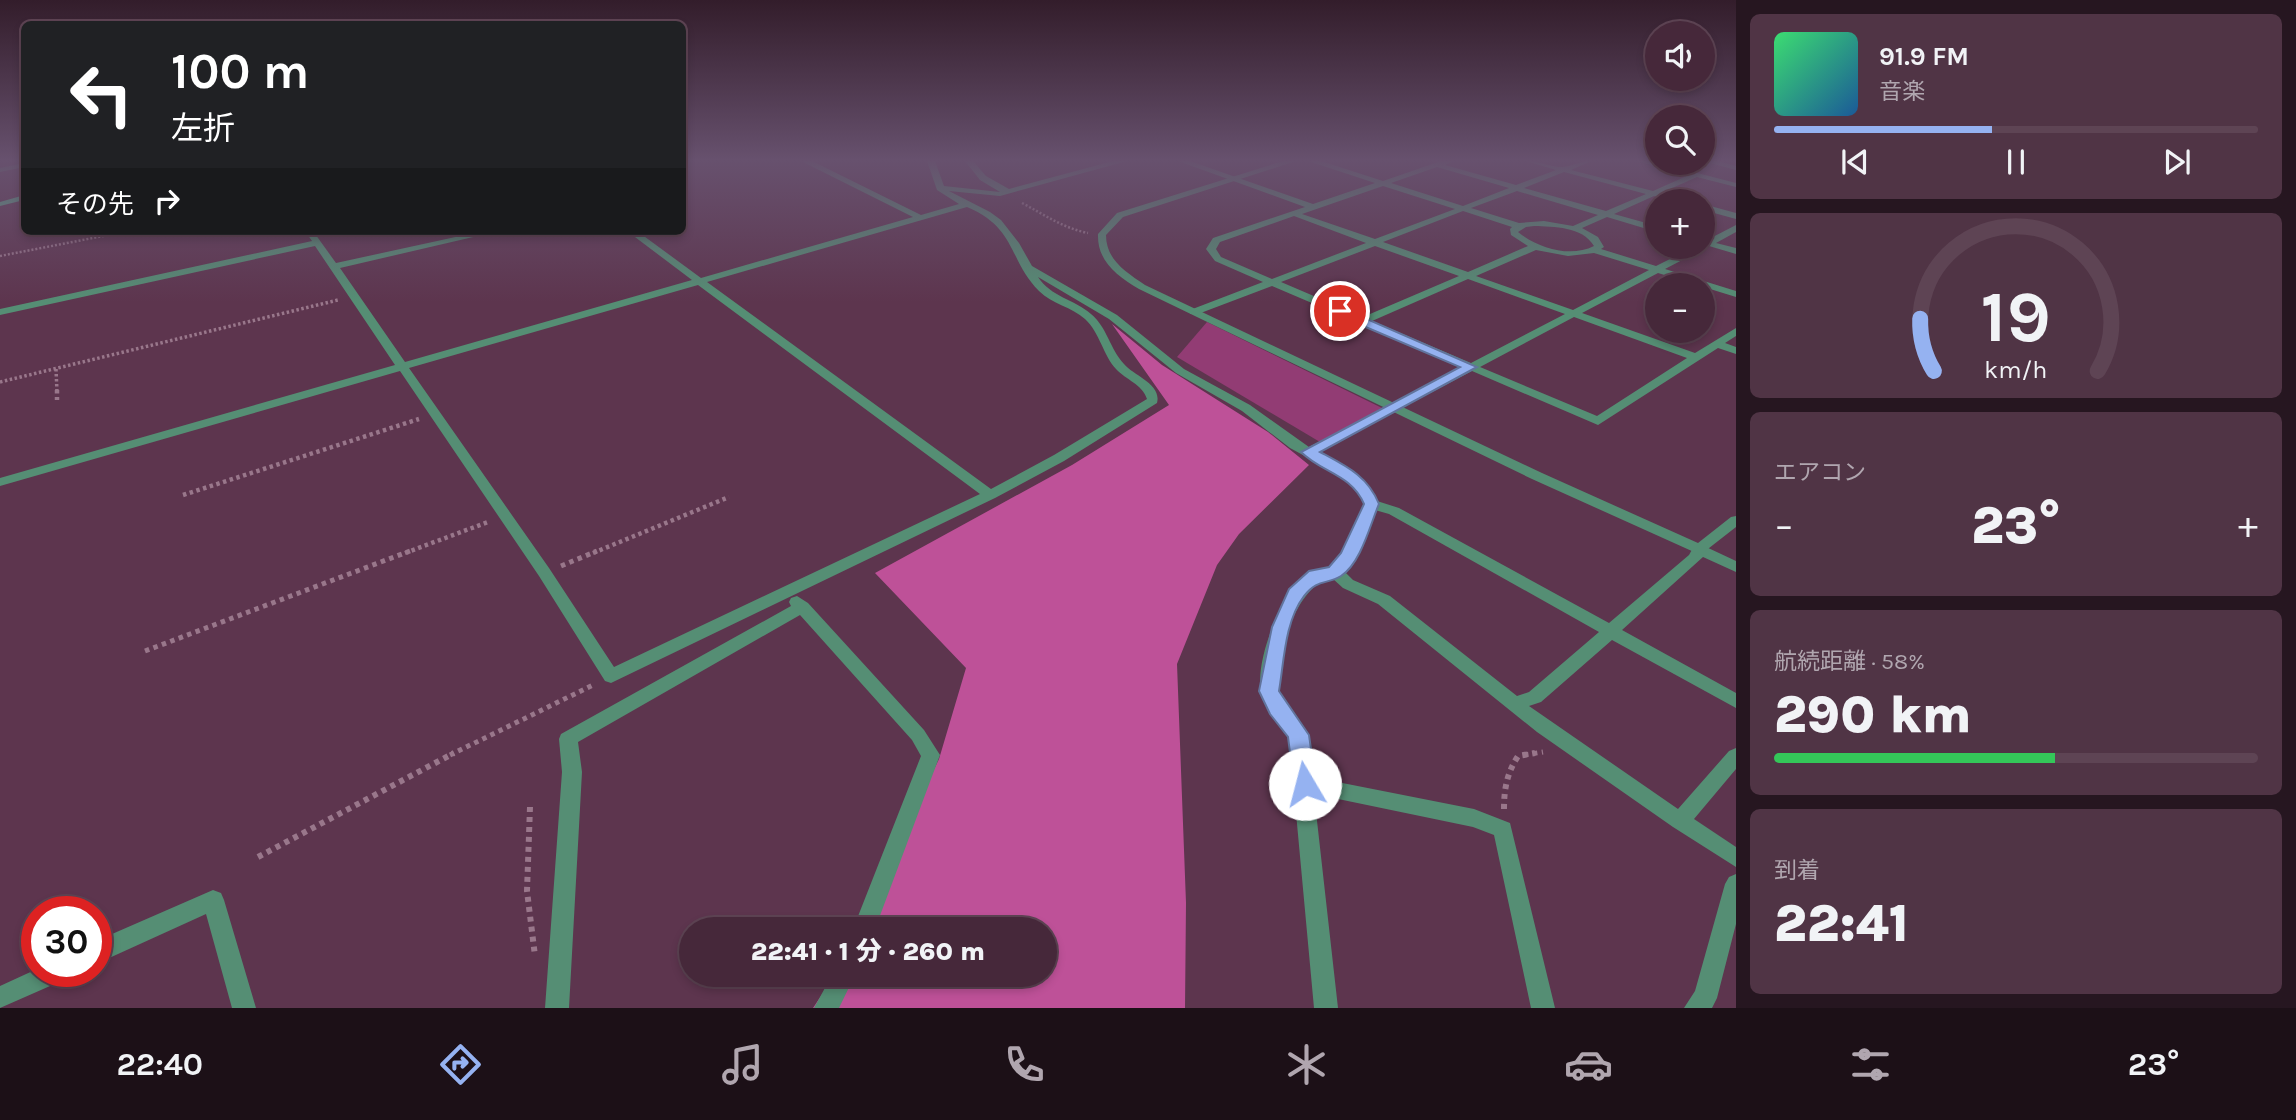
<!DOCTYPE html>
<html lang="ja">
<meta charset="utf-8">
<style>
body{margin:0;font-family:Karla,"Noto Sans JP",sans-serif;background:#503445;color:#f1f3f6;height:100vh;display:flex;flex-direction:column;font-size:26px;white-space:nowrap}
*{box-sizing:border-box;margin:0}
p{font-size:23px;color:#b0a6af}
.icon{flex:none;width:38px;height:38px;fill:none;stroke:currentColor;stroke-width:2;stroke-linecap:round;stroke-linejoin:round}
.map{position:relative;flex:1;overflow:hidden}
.details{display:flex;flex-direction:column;gap:14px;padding:14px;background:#261620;width:560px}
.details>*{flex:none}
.banner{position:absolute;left:21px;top:21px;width:665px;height:214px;border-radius:10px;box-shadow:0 4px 10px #0003,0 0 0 2px #5e4454;background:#202124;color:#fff;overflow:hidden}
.controls{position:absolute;left:1645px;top:21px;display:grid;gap:14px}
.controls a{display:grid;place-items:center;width:70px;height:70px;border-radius:50%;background:#46283a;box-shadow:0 4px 10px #0003,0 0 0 2px #5e4454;font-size:35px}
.speed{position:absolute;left:21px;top:896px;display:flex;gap:14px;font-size:35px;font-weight:700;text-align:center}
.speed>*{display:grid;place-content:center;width:91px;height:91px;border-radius:50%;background:#46283a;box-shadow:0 4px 10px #0003,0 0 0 2px #5e4454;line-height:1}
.speed .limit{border:10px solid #d22;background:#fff;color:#111}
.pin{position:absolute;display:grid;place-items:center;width:60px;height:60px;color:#fff;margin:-30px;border:4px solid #fff;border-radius:50%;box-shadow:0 2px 7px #0007}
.me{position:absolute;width:77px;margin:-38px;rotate:352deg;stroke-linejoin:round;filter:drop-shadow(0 0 5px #0008)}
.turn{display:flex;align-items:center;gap:24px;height:147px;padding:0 35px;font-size:32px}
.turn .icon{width:91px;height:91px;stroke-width:2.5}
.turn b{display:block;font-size:49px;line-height:60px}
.then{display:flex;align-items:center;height:66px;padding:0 35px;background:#0003;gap:14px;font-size:26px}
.big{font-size:52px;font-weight:800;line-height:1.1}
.details .tile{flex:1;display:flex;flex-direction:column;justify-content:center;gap:10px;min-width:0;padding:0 24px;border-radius:10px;background:#503445}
.details .dial{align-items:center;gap:0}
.dial svg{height:182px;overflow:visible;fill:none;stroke:#5e4454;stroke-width:7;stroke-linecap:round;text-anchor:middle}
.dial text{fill:#f1f3f6;stroke:none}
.song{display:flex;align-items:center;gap:21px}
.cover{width:84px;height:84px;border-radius:10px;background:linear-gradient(135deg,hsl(140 70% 55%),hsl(210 70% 35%))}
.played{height:7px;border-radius:4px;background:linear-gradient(90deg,#95b2f1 45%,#5e4454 45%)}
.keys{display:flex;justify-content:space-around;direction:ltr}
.heat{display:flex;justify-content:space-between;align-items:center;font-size:38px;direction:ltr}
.charge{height:10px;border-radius:5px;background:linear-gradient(90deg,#34c759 58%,#5e4454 0)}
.trip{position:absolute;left:679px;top:917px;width:378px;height:70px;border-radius:35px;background:#46283a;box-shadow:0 4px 10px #0003,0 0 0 2px #5e4454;font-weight:800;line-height:70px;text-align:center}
.tabs{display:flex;height:112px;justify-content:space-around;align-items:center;background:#1c1017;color:#b0a6af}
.tabs .icon{width:49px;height:49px}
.tabs .active{color:#95b2f1}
.tabs b{font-size:32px;color:#f1f3f6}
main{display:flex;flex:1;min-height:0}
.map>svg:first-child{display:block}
.green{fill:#923c74}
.forest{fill:#be5198}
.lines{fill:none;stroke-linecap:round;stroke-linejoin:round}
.path-far4{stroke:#99778b;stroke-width:2.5;stroke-dasharray:2 2;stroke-linecap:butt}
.path-far3{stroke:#99778b;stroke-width:3.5;stroke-dasharray:2.5 2.5;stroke-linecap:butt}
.path-far2{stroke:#99778b;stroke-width:4.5;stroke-dasharray:3.5 3.5;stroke-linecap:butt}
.path-far1{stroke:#99778b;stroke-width:5;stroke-dasharray:4.5 4.5;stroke-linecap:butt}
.path{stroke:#99778b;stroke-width:6;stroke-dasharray:5 5;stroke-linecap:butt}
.minor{fill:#558e74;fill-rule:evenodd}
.tertiary{fill:#558e74;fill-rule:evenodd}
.secondary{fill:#57b68d;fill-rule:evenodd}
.route{fill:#95b2f1;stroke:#61749d;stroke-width:2}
</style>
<main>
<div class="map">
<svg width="1736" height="1008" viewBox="0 0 1736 1008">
<rect width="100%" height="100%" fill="#5d354e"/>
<!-- green -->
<path class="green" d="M1207,322l175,86 -62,34 -143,-85z"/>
<!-- forest -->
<path class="forest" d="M1112,324l50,41 106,67 41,33 -70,69 -22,31 -40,99 9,239 -1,105h-372l22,-33h210v-46h-188l82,-170 27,-91 -91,-95 197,-108 97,-60z"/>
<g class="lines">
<!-- path-far4 -->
<path class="path-far4" d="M1022,203c23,12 41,25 66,30
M0,256l129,-25"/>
<!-- path-far3 -->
<path class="path-far3" d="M56,369l1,23
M0,382l338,-82"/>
<!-- path-far2 -->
<path class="path-far2" d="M57,390v10
M183,495l236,-76
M405,553l83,-31
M593,553l136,-56"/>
<!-- path-far1 -->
<path class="path-far1" d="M561,566l36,-15
M145,651l265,-100
M450,755l143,-70
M1524,755l19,-3"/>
<!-- path -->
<path class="path" d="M530,807l-3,84 8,65
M1504,809c0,-20 3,-36 14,-53l17,-3
M258,857l196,-104"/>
<!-- minor -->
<path class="minor" d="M801,161h11l109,54 38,-11 -22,-14 -10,-29h8l9,25 56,6 -20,-12 -15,-19h8l13,15 23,13 104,-28h14l-127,35 -51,-5 41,21 11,8 18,23 13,23 85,49 67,54 66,36 59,42 153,-80 -190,-81 -74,28h-8v-4l73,-28 -48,-21 -9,-12 7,-11 92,-31 -127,-46h12l123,43 62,-21 -67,-22h13l62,20 58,-20h12l-8,4 71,20 40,-15 -30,-9c13,0 24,6 36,6 8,0 18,-6 29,-6l-20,9 82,21 36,-16 -52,-14h14l85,22v4l-39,-10 -36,16 24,8h-13l-18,-5 -40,18 43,12v6l-50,-15 -25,11 16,9 6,10 -3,2 55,17 38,-19h9v-7h4l29,-15v7l-20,11 20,5v6l-27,-8 -44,23 71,22v6l-78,-24 -76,40 113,40 41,-25v8l-11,7 11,4v7l-18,-6 -120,77 -126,-54 -154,81c24,13 48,22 59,49l22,7 210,115 80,-68 5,-9h10l32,15v11l-33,-15 -81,73 114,63v15l-124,-68 -71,62 -12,4 149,103 51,-58 7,-3v21l-42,50 42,28v20l-63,-40 -136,-95 -159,-128 -35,-16 -11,-10c-35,4 -61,86 -53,116 4,16 22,24 28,40 4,12 3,30 5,43l162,32 36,14 45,185h-24l-37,-173 -21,-8 -159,-33 24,214h-24l-25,-271c-11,-13 -25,-28 -28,-45 -6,-33 20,-97 46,-117 7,-6 18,-4 25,-9 14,-11 24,-46 32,-62l-5,-14 -12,-11 -57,-31 -48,-37 -66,-38 -67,-54 -71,-42c13,20 36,22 53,37 16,13 19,35 33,50 10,12 38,20 33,39l-93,58 -69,37 -384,185 -6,-2 -66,-105 -139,-205 -400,115v-8l395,-113 -80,-119 -315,69v-6l312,-68 -7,-10h8l23,32 147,-32h16l-159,37 65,94 287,-82 -65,-49h10l64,47 212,-61zM1437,167l72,21 -46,18 -72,-23zM1564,172l82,22 -40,17 -82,-23zM1383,186l72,23 -80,30 -73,-25zM1517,191l81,24 -25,11 -29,-5 -25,2 -48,-15zM967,207c50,21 41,53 72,84 13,13 33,16 46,28 15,14 18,36 31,50 10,11 26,15 31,30l-93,56 -63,34 -284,-207zM1463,211l49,16 -2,2 1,6 17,11 -60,26 -85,-30zM1294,216l72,27 -94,36 -51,-22 -5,-8 4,-7zM1534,226c20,1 48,0 60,20 -24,12 -56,2 -76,-14l8,-5zM1375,246l84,30 -96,41 -82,-35zM1536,250l32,6 26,-3 55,17 -76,40 -97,-34zM1468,279l97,35 -94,49 -99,-42zM698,285l282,209 -366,173 -65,-99 -140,-200zM1574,317l113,41 -90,58 -117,-49zM1375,510l14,4 210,118 -70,60 -12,4 -127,-100 -37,-16 -9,-9 11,-16z
M1703,161h15l18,5v4z
M24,163v4l-24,5v-4z
M1703,204l33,9v6l-33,-9z
M797,596l11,7 116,127 16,25 -65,174h-22l68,-173 -9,-16 -112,-125 -222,127 4,30 -13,236h-24l17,-236 -3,-33 2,-5 230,-128 -2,-4 2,-4z
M1736,874v50l-19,74 -5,10h-28l11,-17 30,-107 4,-7z
M213,890l8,3 3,7 32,108h-24l-26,-94 -110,50v-23z
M37,969v2h32l-3,8 -66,29v-22z
M832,975h23l-16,33h-25z"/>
<!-- tertiary -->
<path class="tertiary" d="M1283,161h13l-173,56 -17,18c0,25 20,37 39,50l397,188 156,70 33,-26 5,-1v11l-32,25h-10l-162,-73 -393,-190c-22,-13 -42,-28 -41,-55l19,-21z"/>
<!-- secondary -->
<path class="secondary" d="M21,196h3v4l-24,6v-4z"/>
</g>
<!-- sky -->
<linearGradient id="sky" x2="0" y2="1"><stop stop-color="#331d2b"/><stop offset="0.53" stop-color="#67516e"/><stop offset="1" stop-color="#67516e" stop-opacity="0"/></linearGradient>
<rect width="1736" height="302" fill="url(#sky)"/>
<!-- route -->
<path class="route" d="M1335,309h9l133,58 -157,85c26,14 48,24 59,52 -9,21 -18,59 -38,72 -14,9 -23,2 -37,20 -19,25 -20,65 -25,95l30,44 7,49 -3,6 -8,3 -7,-3 -4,-6 -6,-47 -18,-23 -11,-23 13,-64 17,-38 20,-18 20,-4 12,-14 23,-49c-13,-30 -42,-31 -63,-52l159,-85 -125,-53z"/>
</svg>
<div class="controls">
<a><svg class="icon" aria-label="sound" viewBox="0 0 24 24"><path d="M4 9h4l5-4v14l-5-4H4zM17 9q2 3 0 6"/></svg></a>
<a><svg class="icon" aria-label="search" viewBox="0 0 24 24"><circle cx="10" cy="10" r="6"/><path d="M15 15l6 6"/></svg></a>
<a>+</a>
<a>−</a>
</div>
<div class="speed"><div class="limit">30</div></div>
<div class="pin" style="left:1340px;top:311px;background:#d93025"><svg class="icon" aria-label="arrive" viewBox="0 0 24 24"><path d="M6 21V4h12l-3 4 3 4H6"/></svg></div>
<svg class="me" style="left:1305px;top:784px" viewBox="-20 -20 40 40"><circle r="19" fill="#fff"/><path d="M0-13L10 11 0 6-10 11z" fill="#95b2f1"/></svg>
<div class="trip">22:41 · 1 分 · 260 m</div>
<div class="banner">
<div class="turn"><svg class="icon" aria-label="left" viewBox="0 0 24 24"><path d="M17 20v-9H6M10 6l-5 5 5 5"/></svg><div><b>100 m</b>左折</div></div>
<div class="then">その先<svg class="icon" aria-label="right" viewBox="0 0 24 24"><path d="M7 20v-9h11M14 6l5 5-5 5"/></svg></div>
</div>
</div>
<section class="details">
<div class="tile">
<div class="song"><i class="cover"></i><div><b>91.9 FM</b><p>音楽</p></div></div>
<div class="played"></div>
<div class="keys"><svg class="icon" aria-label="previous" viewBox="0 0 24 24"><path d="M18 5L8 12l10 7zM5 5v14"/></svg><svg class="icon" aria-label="pause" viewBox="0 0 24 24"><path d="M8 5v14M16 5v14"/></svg><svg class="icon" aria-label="next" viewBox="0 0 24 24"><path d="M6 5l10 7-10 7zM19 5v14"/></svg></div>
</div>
<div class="tile dial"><svg viewBox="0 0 100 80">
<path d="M14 69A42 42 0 1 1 86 69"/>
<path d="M14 69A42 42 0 0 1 8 46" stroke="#95b2f1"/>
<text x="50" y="56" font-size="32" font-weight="700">19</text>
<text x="50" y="72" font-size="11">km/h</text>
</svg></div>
<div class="tile"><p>エアコン</p>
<div class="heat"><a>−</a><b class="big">23°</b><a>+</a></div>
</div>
<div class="tile"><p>航続距離 · 58%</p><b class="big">290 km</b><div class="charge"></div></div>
<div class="tile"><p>到着</p><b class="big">22:41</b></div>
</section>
</main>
<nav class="tabs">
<b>22:40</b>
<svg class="icon active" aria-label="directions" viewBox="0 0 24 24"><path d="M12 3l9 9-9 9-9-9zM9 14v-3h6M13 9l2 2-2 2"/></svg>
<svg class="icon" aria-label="music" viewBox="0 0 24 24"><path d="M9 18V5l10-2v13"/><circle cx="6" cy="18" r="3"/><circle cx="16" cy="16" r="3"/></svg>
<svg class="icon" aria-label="phone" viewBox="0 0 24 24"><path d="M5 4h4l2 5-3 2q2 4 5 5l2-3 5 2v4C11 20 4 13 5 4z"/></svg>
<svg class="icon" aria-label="climate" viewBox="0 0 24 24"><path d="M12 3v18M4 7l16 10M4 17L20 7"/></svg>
<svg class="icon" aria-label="car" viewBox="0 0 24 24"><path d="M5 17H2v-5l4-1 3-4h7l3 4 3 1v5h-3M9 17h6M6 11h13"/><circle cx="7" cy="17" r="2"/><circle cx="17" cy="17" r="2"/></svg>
<svg class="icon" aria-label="filters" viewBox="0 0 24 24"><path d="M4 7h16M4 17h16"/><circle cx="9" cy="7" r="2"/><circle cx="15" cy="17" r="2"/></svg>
<b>23°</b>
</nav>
